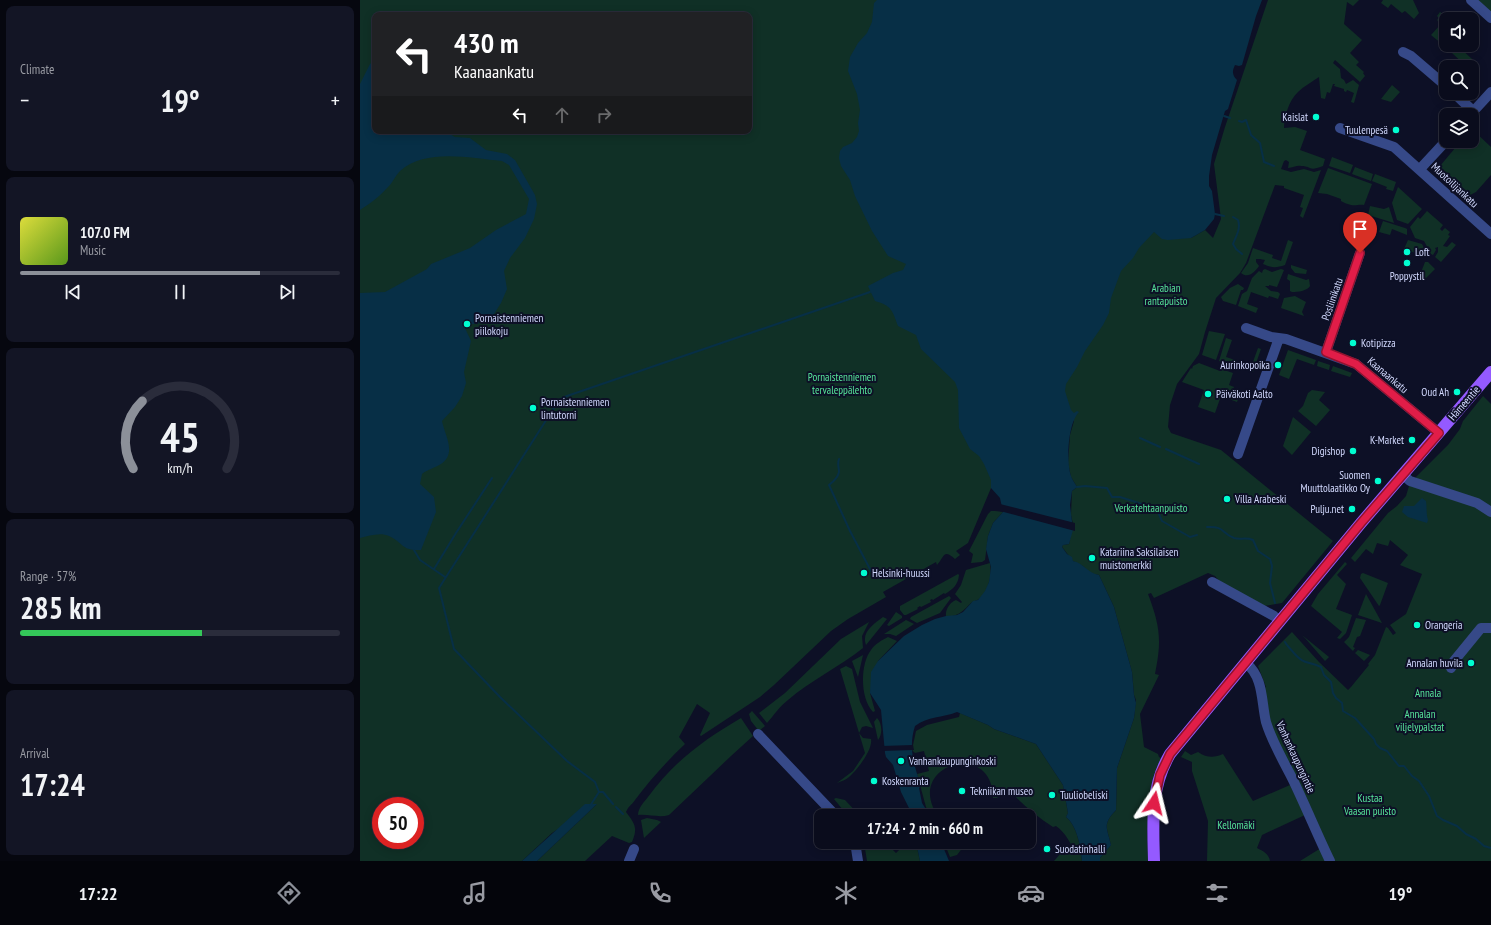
<!DOCTYPE html>
<meta charset="utf-8">
<style>
body{margin:0;font-family:"PT Sans Narrow",sans-serif;background:#131525;color:#f1f3f6;height:100vh;display:flex;flex-direction:column;font-size:15px;white-space:nowrap}
*{box-sizing:border-box;margin:0}
p{font-size:13px;color:#999ba3}
.icon{flex:none;width:22px;height:22px;fill:none;stroke:currentColor;stroke-width:2;stroke-linecap:round;stroke-linejoin:round}
.map{position:relative;flex:1;overflow:hidden}
.sheet{display:flex;flex-direction:column;gap:6px;padding:6px;background:#06070f;width:360px}
.sheet>*{flex:none}
.banner{position:absolute;left:12px;top:12px;width:380px;height:122px;border-radius:8px;box-shadow:0 2px 10px #0003,0 0 0 1px #2a2c3b;background:#202124;color:#fff;overflow:hidden}
.buttons{position:absolute;left:1079px;top:12px;display:grid;gap:8px}
.buttons a{display:grid;place-items:center;width:40px;height:40px;border-radius:8px;background:#0a0c1c;box-shadow:0 2px 10px #0003,0 0 0 1px #2a2c3b;font-size:20px}
.speed{position:absolute;left:12px;top:797px;display:flex;gap:8px;font-size:20px;font-weight:700;text-align:center}
.speed>*{display:grid;place-content:center;width:52px;height:52px;border-radius:50%;background:#0a0c1c;box-shadow:0 2px 10px #0003,0 0 0 1px #2a2c3b;line-height:1}
.speed .limit{border:6px solid #d22;background:#fff;color:#111}
.pin{position:absolute;display:grid;place-items:center;width:34px;height:34px;color:#fff;margin:-41px -17px;border-radius:50% 50% 50% 0;rotate:-45deg;box-shadow:0 0 4px #0007}
.pin .icon{rotate:45deg}
.me{position:absolute;width:44px;margin:-22px;rotate:10deg;stroke-linejoin:round;filter:drop-shadow(0 0 3px #0008)}
.turn{display:flex;align-items:center;gap:14px;height:84px;padding:0 16px;font-size:18px}
.turn .icon{width:52px;height:52px;stroke-width:2.5}
.turn b{display:block;font-size:28px;line-height:34px}
.lanes{display:flex;align-items:center;height:38px;padding:0 16px;background:#0003;justify-content:center;gap:20px;direction:ltr}
.lanes .off{opacity:.35}
.big{font-size:30px;font-weight:800;line-height:1.1}
.sheet .tile{flex:1;display:flex;flex-direction:column;justify-content:center;gap:6px;min-width:0;padding:0 14px;border-radius:8px;background:#131525}
.sheet .dial{align-items:center;gap:0}
.dial svg{height:104px;overflow:visible;fill:none;stroke:#2a2c3b;stroke-width:7;stroke-linecap:round;text-anchor:middle}
.dial text{fill:#f1f3f6;stroke:none}
.song{display:flex;align-items:center;gap:12px}
.cover{width:48px;height:48px;border-radius:6px;background:linear-gradient(135deg,hsl(60 70% 55%),hsl(90 70% 35%))}
.played{height:4px;border-radius:2px;background:linear-gradient(90deg,#8c9099 75%,#2a2c3b 75%)}
.keys{display:flex;justify-content:space-around;direction:ltr}
.heat{display:flex;justify-content:space-between;align-items:center;font-size:22px;direction:ltr}
.charge{height:6px;border-radius:3px;background:linear-gradient(90deg,#34c759 57%,#2a2c3b 0)}
.trip{position:absolute;left:454px;top:809px;width:222px;height:40px;border-radius:8px;background:#0a0c1c;box-shadow:0 2px 10px #0003,0 0 0 1px #2a2c3b;font-weight:800;line-height:40px;text-align:center}
.tabs{display:flex;height:64px;justify-content:space-around;align-items:center;background:#04050b;color:#999ba3}
.tabs .icon{width:28px;height:28px}
.tabs .on{color:#8c9099}
.tabs b{font-size:18px;color:#f1f3f6}
main{display:flex;flex:1;min-height:0}
.map>svg:first-child{display:block}
.green{fill:#103026;fill-rule:evenodd}
.water{fill:#072f46}
.pier{fill:#0d1026}
.lines{fill:none;stroke-linecap:round;stroke-linejoin:round}
.stream{stroke:#072f46;stroke-width:2}
.minor{stroke:#364988;stroke-width:10}
.major{stroke:#945aff;stroke-width:12}
.route-casing{stroke:#92132f;stroke-width:10}
.route{stroke:#e11d48;stroke-width:7}
.poi-dot{fill:#00fed1;stroke:#0d1026;stroke-width:1.5}
.labels{text-anchor:middle;dominant-baseline:central;stroke-width:4;stroke-linejoin:round;paint-order:stroke}
.poi-label{font-size:11px;fill:#d3daff;stroke:#0d1026;text-anchor:start}
.street-label{font-size:11px;fill:#d3daff;stroke:#0d1026}
.park-label{font-size:11px;fill:#57e69b;stroke:#0d1026}
</style>
<main>
<section class="sheet">
<div class="tile"><p>Climate</p>
<div class="heat"><a>−</a><b class="big">19°</b><a>+</a></div>
</div>
<div class="tile">
<div class="song"><i class="cover"></i><div><b>107.0 FM</b><p>Music</p></div></div>
<div class="played"></div>
<div class="keys"><svg class="icon" aria-label="previous" viewBox="0 0 24 24"><path d="M18 5L8 12l10 7zM5 5v14"/></svg><svg class="icon" aria-label="pause" viewBox="0 0 24 24"><path d="M8 5v14M16 5v14"/></svg><svg class="icon" aria-label="next" viewBox="0 0 24 24"><path d="M6 5l10 7-10 7zM19 5v14"/></svg></div>
</div>
<div class="tile dial"><svg viewBox="0 0 100 80">
<path d="M14 69A42 42 0 1 1 86 69"/>
<path d="M14 69A42 42 0 0 1 21 17" stroke="#8c9099"/>
<text x="50" y="56" font-size="32" font-weight="700">45</text>
<text x="50" y="72" font-size="11">km/h</text>
</svg></div>
<div class="tile"><p>Range · 57%</p><b class="big">285 km</b><div class="charge"></div></div>
<div class="tile"><p>Arrival</p><b class="big">17:24</b></div>
</section>
<div class="map">
<svg width="1131" height="861" viewBox="0 0 1131 861">
<rect width="100%" height="100%" fill="#0d1026"/>
<!-- green -->
<path class="green" d="M0,0h566l7,318 67,169 -9,1 -23,55 -12,8 4,4 -5,4c-12,-11 -11,-1 -18,6l-1,-3 -53,30 3,5 -38,22 -17,12 -57,54 -14,12 -59,39 -1,-1 10,-22 -13,-9 -18,33 6,7c-18,17 -35,36 -50,56 -4,6 -6,5 -9,12 9,12 12,16 6,30l-3,1 -17,-7 -27,25h-48l60,-57 -45,29 -30,28h-162zM15,15h374v116h-374zM21,806h34v34h-34z
M908,0h91l-6,6 -6,-4 -3,22 18,16 -12,13 9,9 -3,3 8,7 -1,1 2,3 -5,6 -25,-22 -2,3 7,6 1,9 3,2 2,4 7,-4 6,5 -5,18 -3,-1 3,-9 -7,-3 -1,2 -2,-1v-2l-10,-3 1,-2h-2l-3,9 -3,-1 -2,7 -4,-1 -2,-21c-7,5 -15,9 -21,15 -9,8 -14,25 -14,36l11,-1 12,4 -7,19 25,9 -2,7c-15,6 -11,0 -22,0 -4,-1 -8,2 -13,2l1,-6 -3,-2 -2,1 -3,8 10,3 13,-3 10,3 7,-2 -18,48 -3,-2 3,-8 -3,-1 4,-12 -20,-7v-2l-9,-1 -29,78 -6,10 -24,25 -11,34 -6,22 -22,30 -7,21 -2,22 3,6 50,17 112,91 -51,62 -18,3 -41,-21 -8,-9 -7,-3 -54,25 -3,-5 -3,1c12,32 14,46 7,80l4,1 -19,39 4,33 14,7 1,3 3,2 -13,44 -2,31 1,27h-48v-3l11,-13c-4,-18 -9,-20 5,-35l1,-42 17,-50 2,-18 -2,-5 -2,-23 -18,-65 -15,-32 -9,-2 -7,-7 -10,-5 -11,-14 1,-2 6,-1 4,-20 -2,-9 1,-24 5,-4 -6,-10 -3,-14 2,-28 4,-14 -13,-32 72,-155 21,-2 37,6 14,-8 8,8 8,-19 -7,-55 11,-37z
M1023,0h30l6,13 -5,6 -9,-8 -3,2 -11,-9 -3,4 -7,-5z
M1117,0h14v15z
M1080,12l9,7h-3v26h6l-4,4 -17,-14 10,-11 -4,-4 2,-2 -2,-2z
M1098,46l15,14 -6,7 -15,-14z
M1032,85l8,7 -9,10 -10,-3z
M1112,129l19,18v28l-15,17 -6,3 -29,-25 -1,-4 21,-25h11z
M972,157l21,8 -3,8 -21,-7z
M995,167l18,7 -2,7 -19,-7z
M968,168l44,16 -8,21c-5,-1 -8,1 -13,0 -3,-1 -7,-2 -10,-4v-2l-14,-5 -9,-1z
M1015,174l21,8 -3,9 -7,-2 1,-2 -15,-6z
M1038,187l24,22 -14,15 -11,-4 -5,-17z
M1010,206l14,3 5,-2 5,16 -26,-8z
M1067,211l16,14 -3,4 2,2 3,-3 5,4 -2,3 2,1 -7,10 4,1 5,-5 4,3 -15,17 -6,-5 3,-5v-5l-3,1 1,2 -3,5 -2,-1 -7,-13 -9,-3 -5,-11 8,-10 2,2z
M1023,221l22,7 2,1v6l-15,-6 -2,6 -11,-3z
M928,240l5,2 -8,23c-9,3 -13,3 -22,-1l2,-4 -5,-1h-4v3l3,4c-4,6 -11,13 -18,7l7,-10 5,-15 20,7 -1,3 9,3z
M1048,240l14,4 5,10v2h-3l-20,-7z
M1065,262h3l7,7 -12,12h-2l2,-5 -3,-1z
M931,265l16,5 -1,4 -11,-1 -4,-5z
M905,269l7,3 9,-3 3,1 -7,17 -8,-2v1h-4l6,5 7,1 2,2 -2,5 -9,-3 -1,2 -17,-6 -4,12 11,4 -2,5 -18,-7 4,-12 5,-3 5,-13 7,-7 3,2 1,-3z
M928,274l18,6 3,-1 1,7c-3,5 -12,6 -18,6l-2,-1v-10l-3,-2z
M878,284l6,4 -1,2h-2l-5,15 -13,-4 -2,-4 9,-9z
M935,296l11,6 -4,10 2,4 -23,-8 3,-10z
M849,331l16,3 -9,26 -14,-5z
M866,338l6,2 -6,17 18,6 -2,4 8,3 8,-22 3,1 -8,23 -34,-11z
M928,350l28,10 -2,5 -17,-6 -8,20 -10,-4z
M958,361l12,4 -1,5 -12,-4z
M839,363l21,8 1,-2 12,4 -4,12 5,2 -2,7 7,3 -2,5 -16,-6 -6,17 -17,-6 6,-17 -22,-8 9,-14 1,1 1,-3z
M973,366l19,7 -2,4 -19,-6z
M952,390l13,2 -6,8 11,10 -14,16 -18,-15 5,-5 5,-13z
M1123,396l8,8v457h-157l-63,-130 -8,-42 3,-2 -8,-21 34,-34 27,30 29,28 3,-3 18,-22 -1,-1 7,-9 11,-28 2,1 5,7 3,-2 -6,-8 16,-11 16,-40 -22,-9 8,-10 -18,-15 -2,6 -11,-3 -4,11 -7,-5 -11,13 -4,-4 37,-45 9,-7 9,-10 3,-10 7,-9 32,-32 12,-16 3,-8z
M933,417l18,15 -19,23 -9,-9z
M631,511h4l8,1 -10,11 -5,13 -3,24 -3,2 -11,1 2,-9 -4,-3 19,-37z
M985,562l2,2 -10,11 9,9 -10,25 16,6 -6,18 -6,6 -3,-1 5,-6 -31,-26 7,-12z
M630,563c2,12 -1,28 -11,36 -3,2 -6,2 -8,4 -7,7 -14,15 -25,13 -1,-6 4,-14 10,-16l5,3 1,-1 -7,-8 6,-9 5,-15z
M1003,573l25,10 -8,22 -1,1 -19,-28 1,-4z
M598,574l1,1c-1,10 -6,14 -14,19l-1,-1 -11,7 -1,-1 -2,1 1,2 -10,5 -1,-1 -3,2 1,1 -12,6h-2l-4,-5v-4z
M1006,594l16,29 -24,-8z
M589,596l2,2 -11,15 -23,10 -7,-4 1,-2z
M536,612l6,4v2l-13,8 -2,-1z
M523,617l4,2 -21,26c-5,-13 8,-21 17,-28z
M996,618l10,2 -6,16 -3,1 -4,10 2,1 -2,3 -9,-9 5,-5z
M546,620l8,4 -18,12 -6,-2h-6z
M509,622l-7,14 1,12c-24,19 -53,33 -75,52 -8,6 -14,15 -21,23l-8,-10 26,-20 56,-54z
M942,635l27,22 -4,4 -20,-23z
M528,637l9,4 -19,20 -8,32 5,18 -2,1c-13,-13 -13,-48 -2,-62 4,-6 11,-10 17,-13z
M998,650l12,5 -6,6 -9,-8z
M503,655l-5,22 -6,-16z
M486,666l6,3 8,33 13,26 -7,-2 -4,1 -3,6 4,5 8,1c2,11 -14,31 -22,38 -3,3 -8,4 -12,6l16,-12 12,-18 -25,-84z
M392,711l13,15 -6,5 -8,-10 -2,-7z
M600,713l28,12 6,4 42,15 27,41 5,28 -2,4c11,8 15,31 16,44h-28l7,-8 10,-1 5,3c-5,-11 -10,-22 -20,-29l-3,1c-17,-11 -31,-23 -45,-38l-6,4 -5,5h-4c0,-60 -90,-33 -55,18h-8l-4,-9 -9,-33 12,-3 -5,-20 -9,2 -3,-3 4,-19 11,-6 32,-8z
M381,718l12,18 -22,20 -62,59c-10,3 -20,-1 -31,0 0,-7 6,-13 10,-18 25,-35 57,-58 93,-79z
M517,718c5,5 6,16 1,22l-4,-18z
M825,751l6,4 7,-3c9,6 16,6 25,2l30,47 37,-16 15,30 -43,20 -5,13c6,3 12,6 13,13h-63l1,-40 -16,-50v-9l-11,-5z
M476,798l9,2 15,16h-12l-14,-17z
M287,818l10,2 4,2 -17,16 -3,-18z
M504,842h21l11,11 9,-9 -2,-2h14v5l3,14h-53z
M584,842l6,1 1,-1h16l-10,13 -7,2z
M961,848l6,13h-27z"/>
<!-- water -->
<path class="water" d="M517,0h385l-6,16 -14,49 -3,1 -4,-1c-3,6 -3,10 2,15l-9,29 -3,2 -13,44 -3,21v10l3,5 3,23 -1,5 -9,11 -14,8 -23,2 -6,-1 -8,-7 -15,16 -6,10 -12,13 -10,27 -2,15 -6,12 -18,26 -8,16 -11,17 -1,7 6,19 3,3 3,-2 2,1c-11,11 -13,49 -8,64 1,4 4,7 6,11l-5,4 -2,14 3,25 -4,14 -6,1 -1,2 5,7 5,3 1,4c12,3 13,11 26,14l15,32 18,65 2,23 2,8 -2,15 -17,50 -1,42c-14,15 -9,17 -5,35l-11,13v3h-18c-1,-13 -5,-36 -16,-44l2,-4 -5,-28 -27,-41 -42,-15 -6,-4 -31,-13c-15,6 -29,4 -42,14 -7,22 -1,39 6,60l-2,2 3,15 8,13h-17l-12,-24 -8,-27 -7,-8 -1,-4 -4,-43 -11,-17 1,-21 7,-11 26,-25 18,-11 13,-6 11,-3 11,-1 6,-3 10,-11 5,-1 7,-9 4,-9 2,-15 -5,-18 2,-13 5,-13 10,-11 -3,-14 -9,-10v-8l-7,-16 -5,-8 -9,-7 -11,-21 -1,-38 -3,-8 -34,-33 -5,-14 -18,-9c-6,-16 -6,-20 -23,-25l-7,-15 25,-13 10,-3 3,-6 -18,-8 -16,-25 -17,-35 -5,-16 -9,-14 -2,-8 1,-7 3,-4 9,-4 5,-6 2,-6 -1,-8 2,-13 -3,-16 -9,-23 2,-14 8,-14 9,-10 5,-11 2,-19z
M15,60v71h69l11,6 15,1 16,12 21,4 8,6 20,35 2,9 -3,15 -9,19 -15,20 -6,13 3,18 -6,14 -7,11 -17,10h-9l-3,4 6,13 -7,31 2,11 -4,13 -7,11 -13,14c3,15 15,32 -1,43 -6,4 -13,5 -19,10l-2,10 14,13 2,15 -15,38c-20,1 -17,-7 -32,-14 -9,-4 -20,0 -29,2v-245l25,-1 42,-23 4,-5 39,-16 26,-18 30,-16 3,-15 -20,-34 -7,-4c-33,-3 -76,-13 -102,10 -5,5 -7,11 -11,15 -9,10 -18,17 -29,24v-126l10,-20z
M1062,498l4,3c1,7 0,13 2,19l-1,3 -19,-6 -6,-5 2,-6h10z
M225,804h12l-60,57h-15z
M557,842h24l8,19h-29l-3,-14z"/>
<!-- pier -->
<path class="pier" d="M640,504l75,19v8l-75,-20z
M553,745l1,5 -32,1v-5z"/>
<g class="lines">
<!-- stream -->
<path class="stream" d="M864,116l6,2
M879,121l3,1 4,-2 5,15 9,8 4,19 10,4
M855,214l9,2
M873,217l5,3c3,9 -2,16 -5,24l3,5 6,5
M780,438l20,9
M806,449l33,15
M479,459c-2,5 0,8 0,13 -1,5 -6,10 -10,13l21,46 21,40
M717,487l8,-1 22,2 5,9h8l25,8 13,7 4,9 28,16 7,-2
M847,527c18,-1 14,6 27,11 6,2 12,-1 19,2l5,11 12,8 2,7 -2,17 5,20
M54,550l6,10 25,17
M74,569l22,-36 36,-55
M925,642c2,4 5,6 8,10 12,14 14,8 28,15l3,8 7,7 2,11 3,5 6,5 1,8 12,7 19,21 2,5 4,4 7,3 12,15h5l8,10 7,5 10,15 8,20 6,4 14,6 9,8 10,5 8,7 7,2
M239,792h4l10,12
M230,806l9,-14 -4,-10 -28,-21 -67,-64 -46,-48 -15,-61 120,-188 8,-4 303,-104
M256,807l7,7"/>
<!-- minor -->
<path class="minor" d="M1111,0l20,18
M1043,52l8,4 35,30
M1094,93l19,18
M1110,115l21,-23
M980,128l54,19 97,87
M1060,169l26,-28
M886,328l25,9 15,2 70,25 83,69
M966,352l34,-99
M878,454l41,-116
M1043,475l7,6 67,22 14,9
M852,582l62,34 6,5
M886,663c18,15 15,38 20,59 6,20 18,40 27,58 13,27 24,54 37,81
M1091,668l3,-7 27,-33h10
M398,734l78,82
M495,842l3,19
M269,861l5,-12"/>
<!-- major -->
<path class="major" d="M794,861c-1,-39 -4,-73 16,-107l191,-231 130,-151"/>
</g>
<g class="lines">
<!-- route casing -->
<g class="route-casing">
<path id="route" d="M794,803l6,-28 10,-21 191,-231 78,-90 -83,-69 -30,-12 34,-99"/>
</g>
<!-- route -->
<use href="#route" class="route"/>
</g>
<!-- markers -->
<g class="poi-dot">
<circle cx="956" cy="117" r="4"/>
<circle cx="1036" cy="130" r="4"/>
<circle cx="1047" cy="252" r="4"/>
<circle cx="1047" cy="263" r="4"/>
<circle cx="107" cy="324" r="4"/>
<circle cx="993" cy="343" r="4"/>
<circle cx="918" cy="365" r="4"/>
<circle cx="1097" cy="392" r="4"/>
<circle cx="848" cy="394" r="4"/>
<circle cx="173" cy="408" r="4"/>
<circle cx="1052" cy="440" r="4"/>
<circle cx="993" cy="451" r="4"/>
<circle cx="1018" cy="481" r="4"/>
<circle cx="867" cy="499" r="4"/>
<circle cx="992" cy="509" r="4"/>
<circle cx="732" cy="558" r="4"/>
<circle cx="504" cy="573" r="4"/>
<circle cx="1057" cy="625" r="4"/>
<circle cx="1111" cy="663" r="4"/>
<circle cx="541" cy="761" r="4"/>
<circle cx="514" cy="781" r="4"/>
<circle cx="602" cy="791" r="4"/>
<circle cx="692" cy="795" r="4"/>
<circle cx="687" cy="849" r="4"/>
</g>
<g class="labels">
<!-- poi labels -->
<g class="poi-label">
<text x="948" y="117" text-anchor="end">Kaislat</text>
<text x="1028" y="130" text-anchor="end">Tuulenpesä</text>
<text x="1055" y="252">Loft</text>
<text x="1047" y="276" text-anchor="middle">Poppystil</text>
<text x="115" y="318">Pornaistenniemen<tspan x="115" dy="13">piilokoju</tspan></text>
<text x="1001" y="343">Kotipizza</text>
<text x="910" y="365" text-anchor="end">Aurinkopoika</text>
<text x="1089" y="392" text-anchor="end">Oud Ah</text>
<text x="856" y="394">Päiväkoti Aalto</text>
<text x="181" y="402">Pornaistenniemen<tspan x="181" dy="13">lintutorni</tspan></text>
<text x="1044" y="440" text-anchor="end">K-Market</text>
<text x="985" y="451" text-anchor="end">Digishop</text>
<text x="1010" y="475" text-anchor="end">Suomen<tspan x="1010" dy="13">Muuttolaatikko Oy</tspan></text>
<text x="875" y="499">Villa Arabeski</text>
<text x="984" y="509" text-anchor="end">Pulju.net</text>
<text x="740" y="552">Katariina Saksilaisen<tspan x="740" dy="13">muistomerkki</tspan></text>
<text x="512" y="573">Helsinki-huussi</text>
<text x="1065" y="625">Orangeria</text>
<text x="1103" y="663" text-anchor="end">Annalan huvila</text>
<text x="549" y="761">Vanhankaupunginkoski</text>
<text x="522" y="781">Koskenranta</text>
<text x="610" y="791">Tekniikan museo</text>
<text x="700" y="795">Tuuliobeliski</text>
<text x="695" y="849">Suodatinhalli</text>
</g>
<!-- street labels -->
<g class="street-label">
<text transform="translate(1095 185) rotate(43)">Muotoilijankatu</text>
<text transform="translate(972 299) rotate(-71)">Posliinikatu</text>
<text transform="translate(1028 375) rotate(40)">Kaanaankatu</text>
<text transform="translate(1104 403) rotate(-49)">Hämeentie</text>
<text transform="translate(936 757) rotate(65)">Vanhankaupungintie</text>
</g>
<!-- park labels -->
<g class="park-label">
<text x="806" y="288">Arabian<tspan x="806" dy="13">rantapuisto</tspan></text>
<text x="482" y="377">Pornaistenniemen<tspan x="482" dy="13">tervaleppälehto</tspan></text>
<text x="791" y="508">Verkatehtaanpuisto</text>
<text x="1068" y="693">Annala</text>
<text x="1060" y="714">Annalan<tspan x="1060" dy="13">viljelypalstat</tspan></text>
<text x="1010" y="798">Kustaa<tspan x="1010" dy="13">Vaasan puisto</tspan></text>
<text x="876" y="825">Kellomäki</text>
</g>
</g>
</svg>
<div class="buttons">
<a><svg class="icon" aria-label="sound" viewBox="0 0 24 24"><path d="M4 9h4l5-4v14l-5-4H4zM17 9q2 3 0 6"/></svg></a>
<a><svg class="icon" aria-label="search" viewBox="0 0 24 24"><circle cx="10" cy="10" r="6"/><path d="M15 15l6 6"/></svg></a>
<a><svg class="icon" aria-label="layers" viewBox="0 0 24 24"><path d="M12 4l9 5-9 5-9-5zM3 14l9 5 9-5"/></svg></a>
</div>
<div class="speed"><div class="limit">50</div></div>
<div class="pin" style="left:1000px;top:253px;background:#d93025"><svg class="icon" aria-label="arrive" viewBox="0 0 24 24"><path d="M6 21V4h12l-3 4 3 4H6"/></svg></div>
<svg class="me" style="left:794px;top:803px" viewBox="-20 -20 40 40"><path d="M0-17L14 15 0 8-14 15z" fill="#e11d48" stroke="#fff" stroke-width="4"/></svg>
<div class="trip">17:24 · 2 min · 660 m</div>
<div class="banner">
<div class="turn"><svg class="icon" aria-label="left" viewBox="0 0 24 24"><path d="M17 20v-9H6M10 6l-5 5 5 5"/></svg><div><b>430 m</b>Kaanaankatu</div></div>
<div class="lanes"><svg class="icon" aria-label="left" viewBox="0 0 24 24"><path d="M17 20v-9H6M10 6l-5 5 5 5"/></svg><svg class="icon off" aria-label="ahead" viewBox="0 0 24 24"><path d="M12 20V5M6 11l6-6 6 6"/></svg><svg class="icon off" aria-label="right" viewBox="0 0 24 24"><path d="M7 20v-9h11M14 6l5 5-5 5"/></svg></div>
</div>
</div>
</main>
<nav class="tabs">
<b>17:22</b>
<svg class="icon on" aria-label="directions" viewBox="0 0 24 24"><path d="M12 3l9 9-9 9-9-9zM9 14v-3h6M13 9l2 2-2 2"/></svg>
<svg class="icon" aria-label="music" viewBox="0 0 24 24"><path d="M9 18V5l10-2v13"/><circle cx="6" cy="18" r="3"/><circle cx="16" cy="16" r="3"/></svg>
<svg class="icon" aria-label="phone" viewBox="0 0 24 24"><path d="M5 4h4l2 5-3 2q2 4 5 5l2-3 5 2v4C11 20 4 13 5 4z"/></svg>
<svg class="icon" aria-label="climate" viewBox="0 0 24 24"><path d="M12 3v18M4 7l16 10M4 17L20 7"/></svg>
<svg class="icon" aria-label="car" viewBox="0 0 24 24"><path d="M5 17H2v-5l4-1 3-4h7l3 4 3 1v5h-3M9 17h6M6 11h13"/><circle cx="7" cy="17" r="2"/><circle cx="17" cy="17" r="2"/></svg>
<svg class="icon" aria-label="filters" viewBox="0 0 24 24"><path d="M4 7h16M4 17h16"/><circle cx="9" cy="7" r="2"/><circle cx="15" cy="17" r="2"/></svg>
<b>19°</b>
</nav>
